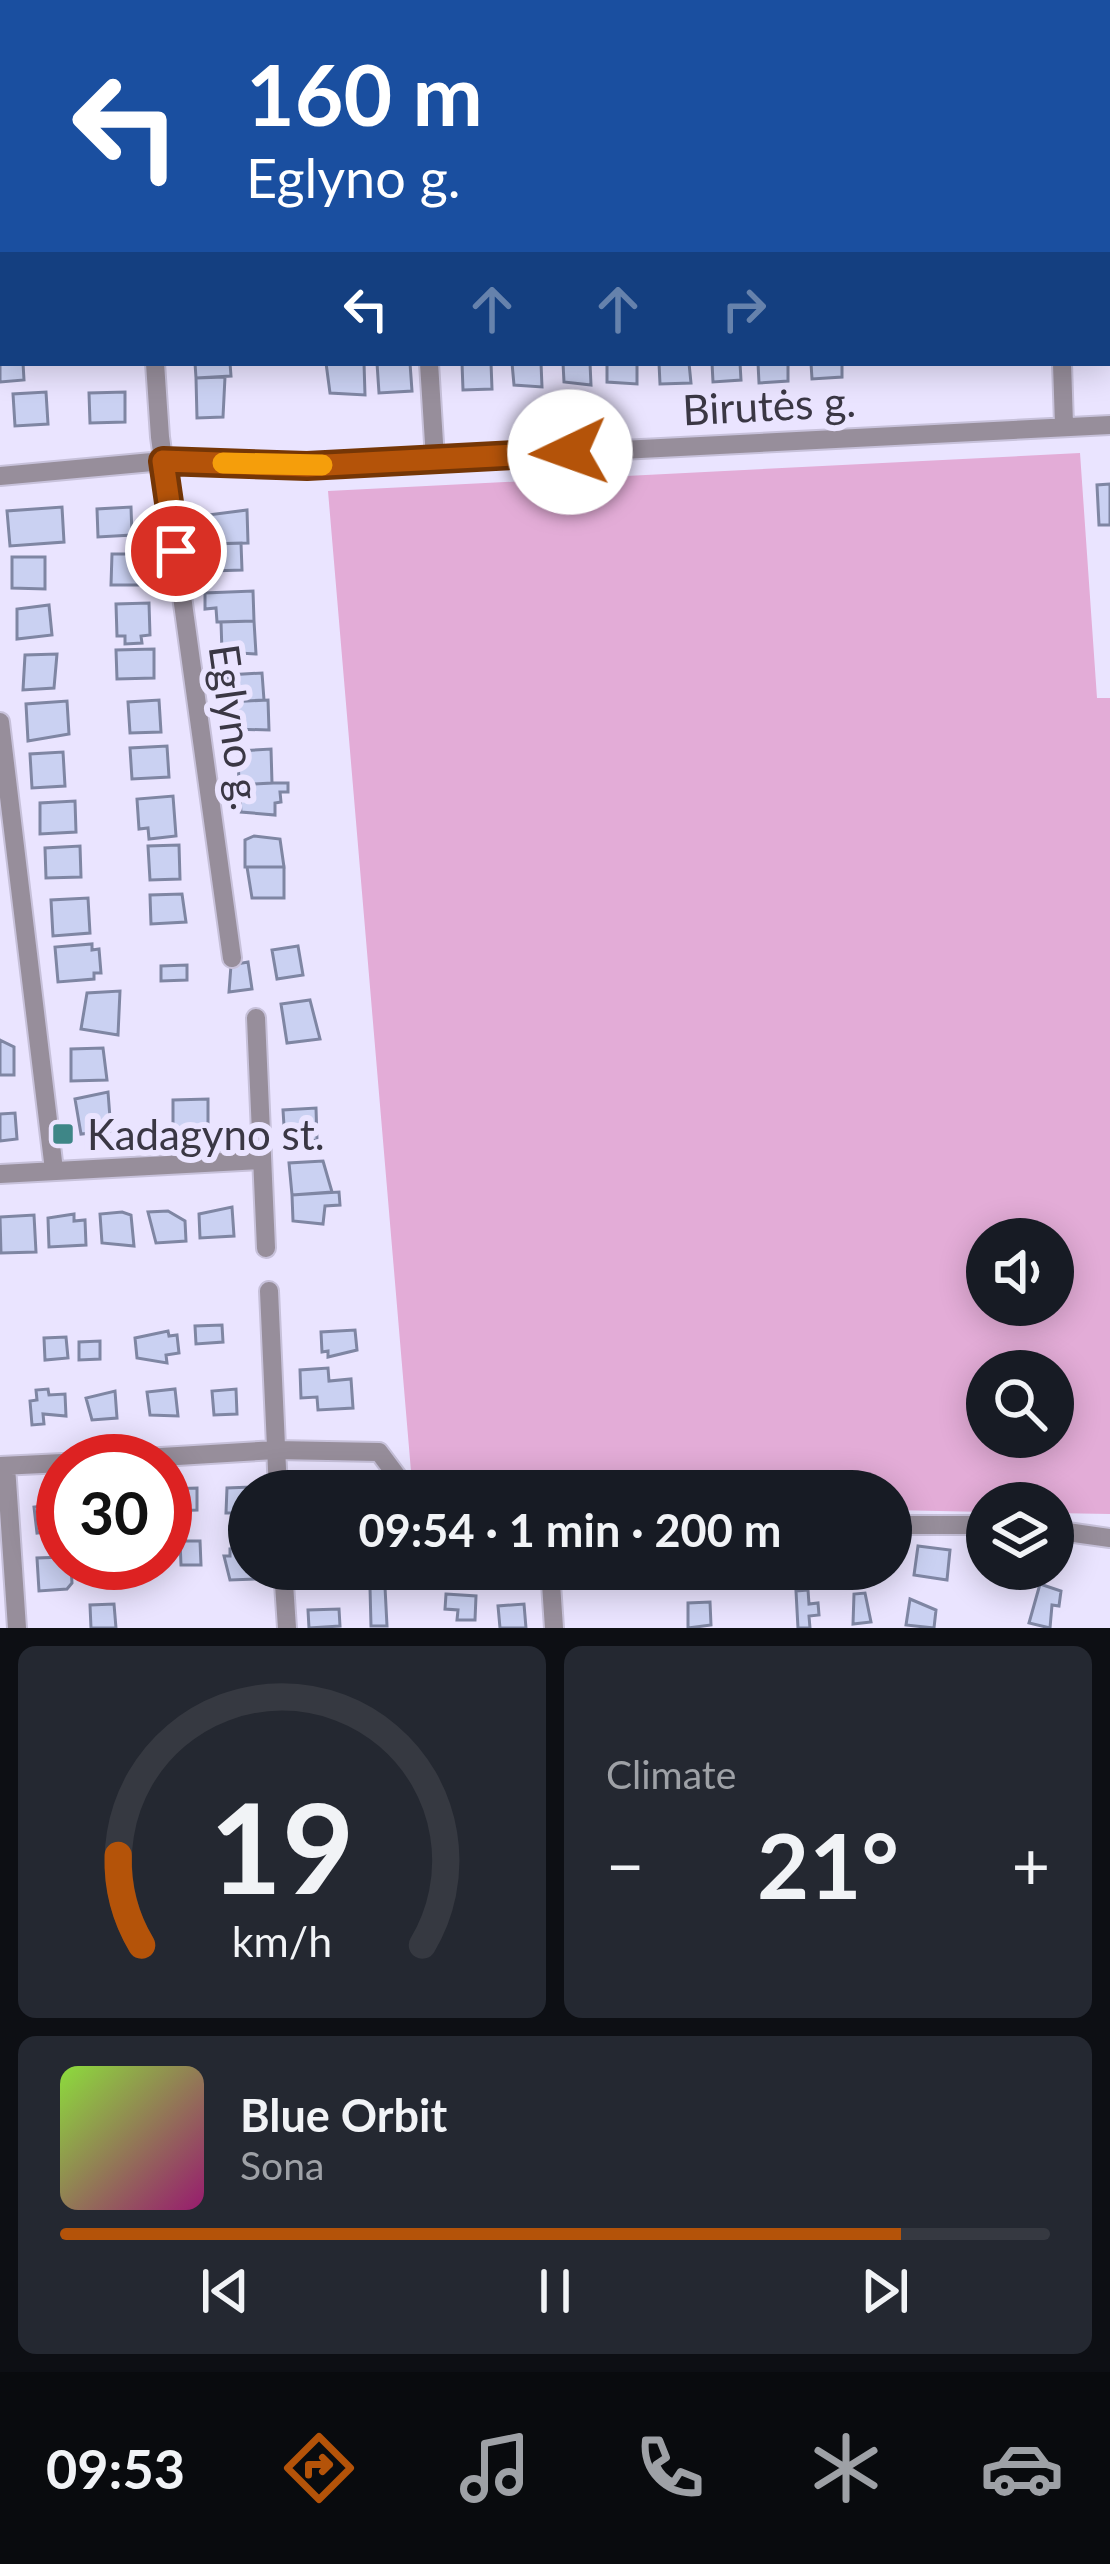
<!DOCTYPE html>
<meta charset="utf-8">
<style>
body{margin:0;font-family:Lato,sans-serif;background:#242831;color:#f1f3f6;height:100vh;display:flex;flex-direction:column;font-size:45px;white-space:nowrap}
*{box-sizing:border-box;margin:0}
p{font-size:39px;color:#9ea1a6}
.icon{flex:none;width:66px;height:66px;fill:none;stroke:currentColor;stroke-width:2;stroke-linecap:round;stroke-linejoin:round}
.map{position:relative;height:1628px;overflow:hidden}
.sheet{display:flex;flex-direction:column;gap:18px;padding:18px;background:#0d0f14;flex:1}
.sheet>*{flex:none}
.banner{position:absolute;left:0px;top:0px;width:1110px;height:366px;box-shadow:0 6px 30px #0003;background:#1a4fa0;color:#fff;overflow:hidden}
.tools{position:absolute;left:966px;top:1218px;display:grid;gap:24px}
.tools a{display:grid;place-items:center;width:108px;height:108px;border-radius:50%;background:#171b24;box-shadow:0 6px 30px #0003;font-size:60px}
.speed{position:absolute;left:36px;top:1434px;display:flex;gap:24px;font-size:60px;font-weight:700;text-align:center}
.speed>*{display:grid;place-content:center;width:156px;height:156px;border-radius:50%;background:#171b24;box-shadow:0 6px 30px #0003;line-height:1}
.speed .limit{border:18px solid #d22;background:#fff;color:#111}
.pin{position:absolute;display:grid;place-items:center;width:102px;height:102px;color:#fff;margin:-51px;border:6px solid #fff;border-radius:50%;box-shadow:0 3px 12px #0007}
.me{position:absolute;width:132px;margin:-66px;rotate:267deg;stroke-linejoin:round;filter:drop-shadow(0 0 9px #0008)}
.turn{display:flex;align-items:center;gap:42px;height:252px;padding:0 48px;font-size:54px}
.turn .icon{width:156px;height:156px;stroke-width:2.5}
.turn b{display:block;font-size:84px;line-height:102px}
.lanes{display:flex;align-items:center;height:114px;padding:0 48px;background:#0003;justify-content:center;gap:60px;direction:ltr}
.lanes .off{opacity:.35}
.big{font-size:90px;font-weight:700;line-height:1.1}
.sheet .widget{flex:1;display:flex;flex-direction:column;justify-content:center;gap:18px;min-width:0;padding:0 42px;border-radius:18px;background:#242831}
.sheet .dial{align-items:center;gap:0}
.dial svg{height:312px;overflow:visible;fill:none;stroke:#363941;stroke-width:7;stroke-linecap:round;text-anchor:middle}
.dial text{fill:#f1f3f6;stroke:none}
.song{display:flex;align-items:center;gap:36px}
.cover{width:144px;height:144px;border-radius:18px;background:linear-gradient(135deg,hsl(90 70% 55%),hsl(320 70% 35%))}
.played{height:12px;border-radius:6px;background:linear-gradient(90deg,#b45309 85%,#363941 85%)}
.keys{display:flex;justify-content:space-around;direction:ltr}
.heat{display:flex;justify-content:space-between;align-items:center;font-size:66px;direction:ltr}
.sheet .tiles{flex:1;display:grid;gap:18px;grid-template-columns:1fr 1fr}
.widget:last-child{grid-column:span 2}
.trip{position:absolute;left:228px;top:1470px;width:684px;height:120px;border-radius:60px;background:#171b24;box-shadow:0 6px 30px #0003;font-weight:700;line-height:120px;text-align:center}
.menu{display:flex;height:192px;justify-content:space-around;align-items:center;background:#090b0e;color:#9ea1a6}
.menu .icon{width:84px;height:84px}
.menu .active{color:#b45309}
.menu b{font-size:54px;color:#f1f3f6}
.map>svg:first-child{display:block}
.green{fill:#e3acd7;fill-rule:evenodd}
.building{fill:#cad1f2;stroke:#7f86a3;stroke-width:3}
.lines{fill:none;stroke-linecap:round;stroke-linejoin:round}
.street-casing{stroke:#c7c1da;stroke-width:22}
.street{stroke:#978e9b;stroke-width:18}
.route-casing{stroke:#753606;stroke-width:30}
.route{stroke:#b45309;stroke-width:21}
.slow{stroke:#f59e0b;stroke-width:21}
.poi-dot{fill:#3e8687;stroke:#eae4ff;stroke-width:4.5}
.labels{text-anchor:middle;dominant-baseline:central;stroke-width:12;stroke-linejoin:round;paint-order:stroke}
.street-label{font-size:42px;fill:#3a3744;stroke:#eae4ff}
.poi-label{font-size:42px;fill:#3a3744;stroke:#eae4ff;text-anchor:start}
</style>
<div class="map">
<svg width="1110" height="1628" viewBox="0 0 1110 1628">
<rect width="100%" height="100%" fill="#eae4ff"/>
<!-- green -->
<path class="green" d="M1080,453l17,245h13v816l-57,-1v-10h-66v9l-96,-2v-19h-469l-10,-8 -84,-992zM987,1239h66v66h-66zM987,1371h66v66h-66z"/>
<!-- building -->
<path class="building" d="M0,332l3,31h20l1,17 -24,2z
M195,363h35l1,13 -35,2z
M326,363h38l1,32 -35,-2z
M377,363h33l2,28 -33,2z
M462,363h29l1,26 -29,1z
M512,363h29l1,24 -28,-2z
M563,363h27l1,22 -27,-3z
M607,363h30v21l-30,-2z
M659,363h30l2,20 -31,1z
M712,363h28l1,17 -28,2z
M758,363h30v18l-29,2z
M811,363h31v14l-30,2z
M225,377l-2,40 -26,1 -1,-40z
M46,392l2,32 -33,2 -2,-32z
M125,392v30l-35,1 -1,-30z
M1110,484v41h-11l-2,-40z
M62,507l2,35 -54,4 -3,-35z
M131,507l1,28 -34,2 -1,-28z
M247,510l1,33 -40,1v-29z
M241,543l1,27 -31,1 -1,-27z
M112,554h29v31h-30z
M12,557h33v32l-33,-1z
M253,591l1,30 -37,1 -1,-14 -11,1v-16z
M149,603l1,32 -9,1 1,7 -17,1v-8h-8l-1,-32z
M49,605l3,30 -35,4v-30z
M254,621l2,33 -34,-2 -1,-30z
M154,649v29l-37,1 -1,-29z
M57,654l-3,34 -31,2 2,-35z
M262,673l2,27 -35,2 -1,-27z
M159,700l2,32 -31,1 -2,-31z
M268,700l1,30 -38,-1 -2,-27z
M67,701l2,33 -41,7 -2,-37z
M167,746l2,31 -37,2 -2,-31z
M271,749l1,34 -33,2 -1,-34z
M63,752l2,34 -33,2 -2,-34z
M272,783h16v9h-8l1,10 -6,1v12l-34,-3 -2,-27z
M173,796l3,40 -27,3 -1,-11 -9,1 -2,-30z
M75,801l1,31 -36,2v-31z
M254,836l26,3 4,28h-39v-27z
M179,845l1,34 -30,1 -2,-34z
M80,846l1,31 -35,1 -1,-30z
M247,867h37v31h-32z
M182,894l4,28 -35,2 -1,-29z
M88,898l2,35 -37,3 -2,-36z
M92,944v6l7,-1 2,24h-7v6l-36,3 -3,-35z
M298,946l5,29 -26,4 -5,-29z
M248,962l4,27 -23,3 2,-27z
M187,965v15l-26,1v-15z
M120,991l-2,44 -37,-6 6,-36z
M310,1000l10,39 -33,4 -6,-39z
M0,1040l14,7v28h-14z
M103,1048l4,32 -36,1v-32z
M108,1092l3,39 -30,3 -6,-35z
M208,1099v32l-35,1v-32z
M316,1108l1,32 -32,2 -2,-32z
M15,1113l2,26 -17,2v-27z
M323,1161l9,31 -40,3 -3,-32z
M339,1192l1,13 -15,1 -2,18 -30,-3 -1,-26z
M232,1207l2,29 -34,2 -1,-24z
M168,1211l17,10 1,20 -30,2 -8,-31z
M122,1212l9,3 3,31 -32,-3 -2,-29z
M74,1214v7l11,-1 1,25 -37,2 -1,-29z
M34,1215l2,37 -35,1 -1,-36z
M222,1325l1,17 -27,2 -1,-18z
M355,1330l2,20 -29,7v-6l-6,1 -1,-20z
M168,1331l1,5 8,-1 2,18 -13,2 1,8 -30,-5 -2,-20z
M66,1337l2,21 -23,2 -1,-22z
M100,1341v18l-21,1v-18z
M328,1368l1,13 22,-2 2,29 -35,2 -1,-13 -16,1 -1,-28z
M48,1389l1,6 16,-1 1,22 -23,-2 1,10 -12,1 -2,-24 7,-1 -1,-10z
M175,1389l3,27 -28,-1 -3,-23z
M236,1389l1,25 -23,1 -2,-24z
M115,1391l2,27 -25,2 -6,-22z
M251,1487l-2,26h-23l1,-25z
M197,1488v22l-31,1v-22z
M61,1504l2,26 -26,3 -3,-26z
M180,1541h20l1,24h-20z
M918,1546l32,4 -3,30 -33,-5z
M249,1548v21h8v10l-27,1 -6,-24h6v-7z
M63,1557l8,9 1,17 -5,6 -28,2 -2,-33z
M1040,1584l21,7 -2,15 -7,-1 -2,23 -21,-5z
M385,1587l2,39h-16l-1,-38z
M808,1590l1,14 9,-1 1,12 -10,1 1,12h-12l-2,-37z
M865,1593l6,29 -18,2 1,-30z
M446,1594l30,2 -1,24h-18l1,-10 -13,-1z
M910,1599l26,11 -2,18 -28,-3z
M710,1602l1,23 -23,3v-25z
M114,1604l2,24h-25l-1,-23z
M524,1604l2,24h-26l-2,-22z
M339,1609l1,17 -31,2 -1,-18z"/>
<g class="lines">
<!-- street casing -->
<g class="street-casing">
<path id="street" d="M130,0v3
M407,0v3
M1050,0v3
M546,2l50,-2
M155,363l5,74 72,521
M429,363l6,96
M1062,363l2,62
M0,476l163,-15 144,5 803,-41
M0,722l54,448
M256,1018l10,230
M0,1174l259,-14
M269,1291l9,200
M95,1461l181,-11 103,2 29,39
M0,1466l63,-3
M6,1466l11,162
M891,1525h96
M1053,1530l57,8
M283,1569l4,59
M550,1569l4,59"/>
</g>
<!-- street -->
<use href="#street" class="street"/>
</g>
<g class="lines">
<!-- route casing -->
<g class="route-casing">
<path id="route" d="M176,551l-13,-90 144,5 263,-14"/>
</g>
<!-- route -->
<use href="#route" class="route"/>
<!-- slow -->
<path class="slow" d="M223,463l99,2"/>
</g>
<!-- markers -->
<rect class="poi-dot" x="51" y="1122" width="24" height="24" rx="6"/>
<g class="labels">
<!-- street labels -->
<g class="street-label">
<text transform="translate(769 405) rotate(-3)">Birutės g.</text>
<text transform="translate(236 727) rotate(82)">Eglyno g.</text>
</g>
<!-- poi labels -->
<g class="poi-label">
<text x="87" y="1134">Kadagyno st.</text>
</g>
</g>
</svg>
<div class="tools">
<a><svg class="icon" aria-label="sound" viewBox="0 0 24 24"><path d="M4 9h4l5-4v14l-5-4H4zM17 9q2 3 0 6"/></svg></a>
<a><svg class="icon" aria-label="search" viewBox="0 0 24 24"><circle cx="10" cy="10" r="6"/><path d="M15 15l6 6"/></svg></a>
<a><svg class="icon" aria-label="layers" viewBox="0 0 24 24"><path d="M12 4l9 5-9 5-9-5zM3 14l9 5 9-5"/></svg></a>
</div>
<div class="speed"><div class="limit">30</div></div>
<div class="pin" style="left:176px;top:551px;background:#d93025"><svg class="icon" aria-label="arrive" viewBox="0 0 24 24"><path d="M6 21V4h12l-3 4 3 4H6"/></svg></div>
<svg class="me" style="left:570px;top:452px" viewBox="-20 -20 40 40"><circle r="19" fill="#fff"/><path d="M0-13L10 11 0 6-10 11z" fill="#b45309"/></svg>
<div class="trip">09:54 · 1 min · 200 m</div>
<div class="banner">
<div class="turn"><svg class="icon" aria-label="left" viewBox="0 0 24 24"><path d="M17 20v-9H6M10 6l-5 5 5 5"/></svg><div><b>160 m</b>Eglyno g.</div></div>
<div class="lanes"><svg class="icon" aria-label="left" viewBox="0 0 24 24"><path d="M17 20v-9H6M10 6l-5 5 5 5"/></svg><svg class="icon off" aria-label="ahead" viewBox="0 0 24 24"><path d="M12 20V5M6 11l6-6 6 6"/></svg><svg class="icon off" aria-label="ahead" viewBox="0 0 24 24"><path d="M12 20V5M6 11l6-6 6 6"/></svg><svg class="icon off" aria-label="right" viewBox="0 0 24 24"><path d="M7 20v-9h11M14 6l5 5-5 5"/></svg></div>
</div>
</div>
<section class="sheet">
<div class="tiles">
<div class="widget dial"><svg viewBox="0 0 100 80">
<path d="M14 69A42 42 0 1 1 86 69"/>
<path d="M14 69A42 42 0 0 1 8 46" stroke="#b45309"/>
<text x="50" y="56" font-size="32" font-weight="700">19</text>
<text x="50" y="72" font-size="11">km/h</text>
</svg></div>
<div class="widget"><p>Climate</p>
<div class="heat"><a>−</a><b class="big">21°</b><a>+</a></div>
</div>
<div class="widget">
<div class="song"><i class="cover"></i><div><b>Blue Orbit</b><p>Sona</p></div></div>
<div class="played"></div>
<div class="keys"><svg class="icon" aria-label="previous" viewBox="0 0 24 24"><path d="M18 5L8 12l10 7zM5 5v14"/></svg><svg class="icon" aria-label="pause" viewBox="0 0 24 24"><path d="M8 5v14M16 5v14"/></svg><svg class="icon" aria-label="next" viewBox="0 0 24 24"><path d="M6 5l10 7-10 7zM19 5v14"/></svg></div>
</div>
</div>
</section>
<nav class="menu">
<b>09:53</b>
<svg class="icon active" aria-label="directions" viewBox="0 0 24 24"><path d="M12 3l9 9-9 9-9-9zM9 14v-3h6M13 9l2 2-2 2"/></svg>
<svg class="icon" aria-label="music" viewBox="0 0 24 24"><path d="M9 18V5l10-2v13"/><circle cx="6" cy="18" r="3"/><circle cx="16" cy="16" r="3"/></svg>
<svg class="icon" aria-label="phone" viewBox="0 0 24 24"><path d="M5 4h4l2 5-3 2q2 4 5 5l2-3 5 2v4C11 20 4 13 5 4z"/></svg>
<svg class="icon" aria-label="climate" viewBox="0 0 24 24"><path d="M12 3v18M4 7l16 10M4 17L20 7"/></svg>
<svg class="icon" aria-label="car" viewBox="0 0 24 24"><path d="M5 17H2v-5l4-1 3-4h7l3 4 3 1v5h-3M9 17h6M6 11h13"/><circle cx="7" cy="17" r="2"/><circle cx="17" cy="17" r="2"/></svg>
</nav>
